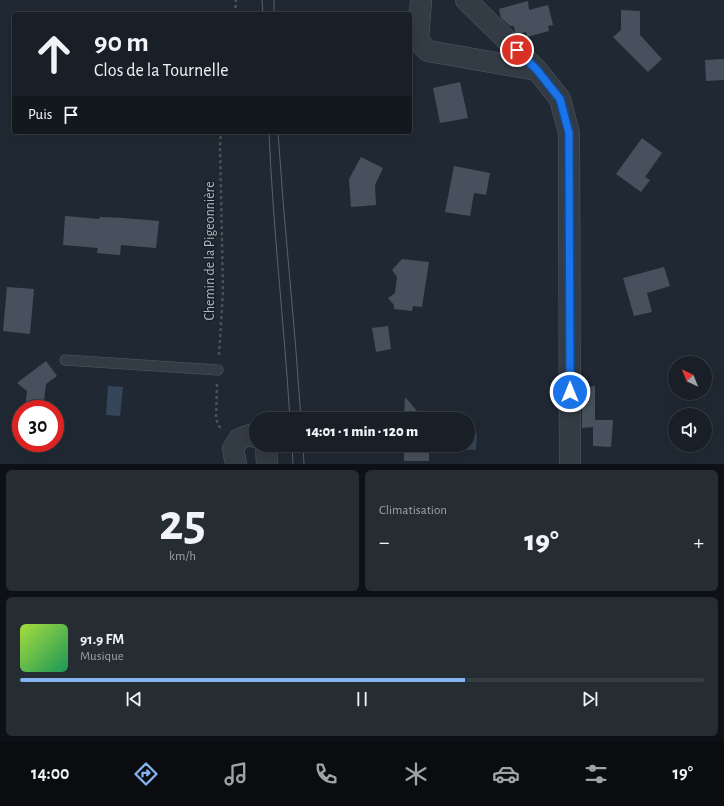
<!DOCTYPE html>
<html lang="fr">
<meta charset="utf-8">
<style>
body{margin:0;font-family:"Alegreya Sans",sans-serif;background:#252c32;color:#f1f3f6;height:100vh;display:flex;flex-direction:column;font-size:15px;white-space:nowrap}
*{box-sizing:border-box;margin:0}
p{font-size:13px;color:#9fa2a7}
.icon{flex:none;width:22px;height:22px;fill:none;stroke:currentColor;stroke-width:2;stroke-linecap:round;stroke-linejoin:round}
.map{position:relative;height:464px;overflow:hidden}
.drawer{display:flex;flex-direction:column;gap:6px;padding:6px;background:#0d1115;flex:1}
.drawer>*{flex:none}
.hud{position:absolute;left:12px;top:12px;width:400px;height:122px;border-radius:4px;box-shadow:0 4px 16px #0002,0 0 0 1px #363d43;background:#181f26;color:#f1f3f6;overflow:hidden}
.needle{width:26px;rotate:317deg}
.controls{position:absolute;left:668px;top:356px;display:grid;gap:8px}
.controls a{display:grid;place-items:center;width:44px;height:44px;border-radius:50%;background:#181f26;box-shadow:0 4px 16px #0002,0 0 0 1px #363d43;font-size:20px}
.speed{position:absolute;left:12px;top:400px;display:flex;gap:8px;font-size:20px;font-weight:700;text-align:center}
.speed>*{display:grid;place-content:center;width:52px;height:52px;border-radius:50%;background:#181f26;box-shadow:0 4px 16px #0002,0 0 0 1px #363d43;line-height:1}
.speed .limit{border:6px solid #d22;background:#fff;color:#111}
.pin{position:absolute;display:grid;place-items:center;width:34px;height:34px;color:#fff;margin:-17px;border:2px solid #fff;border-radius:50%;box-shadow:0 1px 4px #0007}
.me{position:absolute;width:44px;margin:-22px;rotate:0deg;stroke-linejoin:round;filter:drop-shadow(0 0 3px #0008)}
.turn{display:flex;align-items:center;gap:14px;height:84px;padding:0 16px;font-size:18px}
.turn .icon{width:52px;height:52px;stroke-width:2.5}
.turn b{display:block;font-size:28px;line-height:34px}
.then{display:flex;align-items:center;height:38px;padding:0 16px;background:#0003;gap:8px;font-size:15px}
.big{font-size:30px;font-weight:800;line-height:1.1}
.drawer .card{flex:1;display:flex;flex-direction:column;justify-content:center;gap:6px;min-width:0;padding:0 14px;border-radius:6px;background:#252c32}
.drawer .dial{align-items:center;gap:0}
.dial b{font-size:52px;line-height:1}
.song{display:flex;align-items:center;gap:12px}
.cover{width:48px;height:48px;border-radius:6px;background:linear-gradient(135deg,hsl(80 70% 55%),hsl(150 70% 35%))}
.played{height:4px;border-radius:2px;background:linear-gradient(90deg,#85b3ef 65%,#363d43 65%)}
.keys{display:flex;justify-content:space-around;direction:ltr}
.heat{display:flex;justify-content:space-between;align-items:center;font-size:22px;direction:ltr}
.drawer .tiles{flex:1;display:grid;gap:6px;grid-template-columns:1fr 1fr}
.card:last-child{grid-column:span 2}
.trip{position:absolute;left:249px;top:412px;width:226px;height:40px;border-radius:20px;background:#181f26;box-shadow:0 4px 16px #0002,0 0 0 1px #363d43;font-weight:800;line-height:40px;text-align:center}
.tabs{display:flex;height:64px;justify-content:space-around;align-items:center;background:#0a0c0f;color:#9fa2a7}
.tabs .icon{width:28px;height:28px}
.tabs .current{color:#85b3ef}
.tabs b{font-size:18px;color:#f1f3f6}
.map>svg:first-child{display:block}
.water{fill:#35465a}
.building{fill:#47515d}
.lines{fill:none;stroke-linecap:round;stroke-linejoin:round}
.lane-casing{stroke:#515962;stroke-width:11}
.street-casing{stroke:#515962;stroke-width:22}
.path{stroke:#445556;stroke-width:2.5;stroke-dasharray:3 3;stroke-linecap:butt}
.lane{stroke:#333b44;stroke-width:10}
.street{stroke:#333b44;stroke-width:21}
.tram{stroke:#58616d;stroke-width:1}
.route-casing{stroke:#114b97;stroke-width:10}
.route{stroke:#1a73e8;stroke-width:7}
.labels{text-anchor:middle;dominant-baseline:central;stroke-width:3;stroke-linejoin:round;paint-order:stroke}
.street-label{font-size:14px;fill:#adb6c1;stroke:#192029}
</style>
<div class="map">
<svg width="724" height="464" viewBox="0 0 724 464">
<rect width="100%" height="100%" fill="#202933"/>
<!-- water -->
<path class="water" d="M108,386l15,1 -3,29 -14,-1z
M468,434h9l-1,16 -29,-1v-4h21z"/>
<!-- building -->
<path class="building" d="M528,1l1,9 19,-5 5,20 -5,1 1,5 -22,6 -1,-5 -8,2 -3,-2 -1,-6h-4l-9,-8 -2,-9z
M621,10l19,1v24l22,24 -14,13 -35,-35 8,-7z
M724,59v21l-18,1 -1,-21z
M460,82l8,36 -28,5 -7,-35z
M642,138l20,15 -17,24 5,3 -9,12 -25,-18z
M361,157l22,11 -8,17 1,20 -25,2 -2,-28z
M454,166l36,7 -4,22 -12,-2 -4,23 -25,-4z
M65,216l34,3 1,-2 23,1 36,3 -3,27 -35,-3 -1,10 -23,-2 1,-5 -35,-3z
M402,259l27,3 -7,45 -9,-1 -1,5 -18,-2v-4l-6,-7 7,-5 2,-16 -5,-7z
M664,267l6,19 -23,7 5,19 -18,4 -11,-38z
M7,287l27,2 -4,45 -27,-3z
M388,326l3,23 -15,3 -4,-24z
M46,361l11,15 -11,8 -3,25h-18l2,-18 -10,-8z
M595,386v34h18l-2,27 -18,-1v-19l-11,1v-40z
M405,397l12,14h12v8h-25z
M404,445h25v16h-25z"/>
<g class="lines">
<!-- lane casing -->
<g class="lane-casing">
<path id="lane" d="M65,360l153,10"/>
</g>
<!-- street casing -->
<g class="street-casing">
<path id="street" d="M421,0l-3,41 10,10 109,19
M466,0l71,70 23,29 9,34 1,331
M266,445l1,19
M236,464l-3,-15 6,-10 11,-4 6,2"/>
</g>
<!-- path -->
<path class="path" d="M235,14l1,-14
M219,355l4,-64 -3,-145 1,-14
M217,384l-1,35 5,11"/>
<!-- lane -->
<use href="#lane" class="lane"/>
<!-- street -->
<use href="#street" class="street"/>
<!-- tram -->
<path class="tram" d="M262,0l1,14
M274,0v14
M269,132c4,96 15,191 21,287
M278,132c6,96 17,191 23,287
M292,445l1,19
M303,445l1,19"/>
</g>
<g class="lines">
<!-- route casing -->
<g class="route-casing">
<path id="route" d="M517,50l20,20 23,29 9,34 1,259"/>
</g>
<!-- route -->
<use href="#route" class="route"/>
</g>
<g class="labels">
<!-- street labels -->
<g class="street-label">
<text transform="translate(210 251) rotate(-90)">Chemin de la Pigeonnière</text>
</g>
</g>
</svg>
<div class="controls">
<a><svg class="needle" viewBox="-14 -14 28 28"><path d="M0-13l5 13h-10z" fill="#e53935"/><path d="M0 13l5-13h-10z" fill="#9fa2a7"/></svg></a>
<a><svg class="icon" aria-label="sound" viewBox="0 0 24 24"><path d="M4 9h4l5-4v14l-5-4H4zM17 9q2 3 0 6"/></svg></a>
</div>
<div class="speed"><div class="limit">30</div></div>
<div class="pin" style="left:517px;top:50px;background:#d93025"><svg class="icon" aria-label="arrive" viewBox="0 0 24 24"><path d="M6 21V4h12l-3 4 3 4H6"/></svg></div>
<svg class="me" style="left:570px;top:392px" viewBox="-20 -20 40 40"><circle r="17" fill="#1a73e8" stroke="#fff" stroke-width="3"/><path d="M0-11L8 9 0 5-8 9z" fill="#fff"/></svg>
<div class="trip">14:01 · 1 min · 120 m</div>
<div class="hud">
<div class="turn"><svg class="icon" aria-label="ahead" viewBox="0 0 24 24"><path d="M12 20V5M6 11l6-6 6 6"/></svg><div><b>90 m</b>Clos de la Tournelle</div></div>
<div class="then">Puis<svg class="icon" aria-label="arrive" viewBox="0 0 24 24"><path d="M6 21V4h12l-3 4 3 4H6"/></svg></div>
</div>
</div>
<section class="drawer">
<div class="tiles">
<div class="card dial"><b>25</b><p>km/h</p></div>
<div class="card"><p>Climatisation</p>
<div class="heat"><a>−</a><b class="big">19°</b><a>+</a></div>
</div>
<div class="card">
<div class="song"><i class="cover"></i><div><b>91.9 FM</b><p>Musique</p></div></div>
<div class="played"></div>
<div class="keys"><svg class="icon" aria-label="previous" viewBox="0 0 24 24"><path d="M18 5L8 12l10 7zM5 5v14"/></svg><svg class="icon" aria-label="pause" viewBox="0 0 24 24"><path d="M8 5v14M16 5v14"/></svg><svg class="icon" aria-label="next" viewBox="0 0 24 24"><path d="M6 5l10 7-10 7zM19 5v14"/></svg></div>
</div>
</div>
</section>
<nav class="tabs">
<b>14:00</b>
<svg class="icon current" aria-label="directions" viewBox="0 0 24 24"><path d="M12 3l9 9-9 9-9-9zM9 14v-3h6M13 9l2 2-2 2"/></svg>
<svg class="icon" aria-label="music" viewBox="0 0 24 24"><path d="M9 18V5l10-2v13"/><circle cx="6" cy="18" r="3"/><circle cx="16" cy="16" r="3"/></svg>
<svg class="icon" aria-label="phone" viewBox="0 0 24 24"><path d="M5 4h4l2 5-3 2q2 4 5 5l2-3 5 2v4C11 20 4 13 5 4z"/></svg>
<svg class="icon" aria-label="climate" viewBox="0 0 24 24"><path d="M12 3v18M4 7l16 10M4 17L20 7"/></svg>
<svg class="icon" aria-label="car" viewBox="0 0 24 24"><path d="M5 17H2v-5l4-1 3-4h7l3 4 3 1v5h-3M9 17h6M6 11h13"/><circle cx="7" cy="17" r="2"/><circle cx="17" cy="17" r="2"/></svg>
<svg class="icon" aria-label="filters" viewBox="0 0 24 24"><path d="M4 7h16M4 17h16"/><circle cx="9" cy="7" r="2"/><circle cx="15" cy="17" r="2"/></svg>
<b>19°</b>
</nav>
